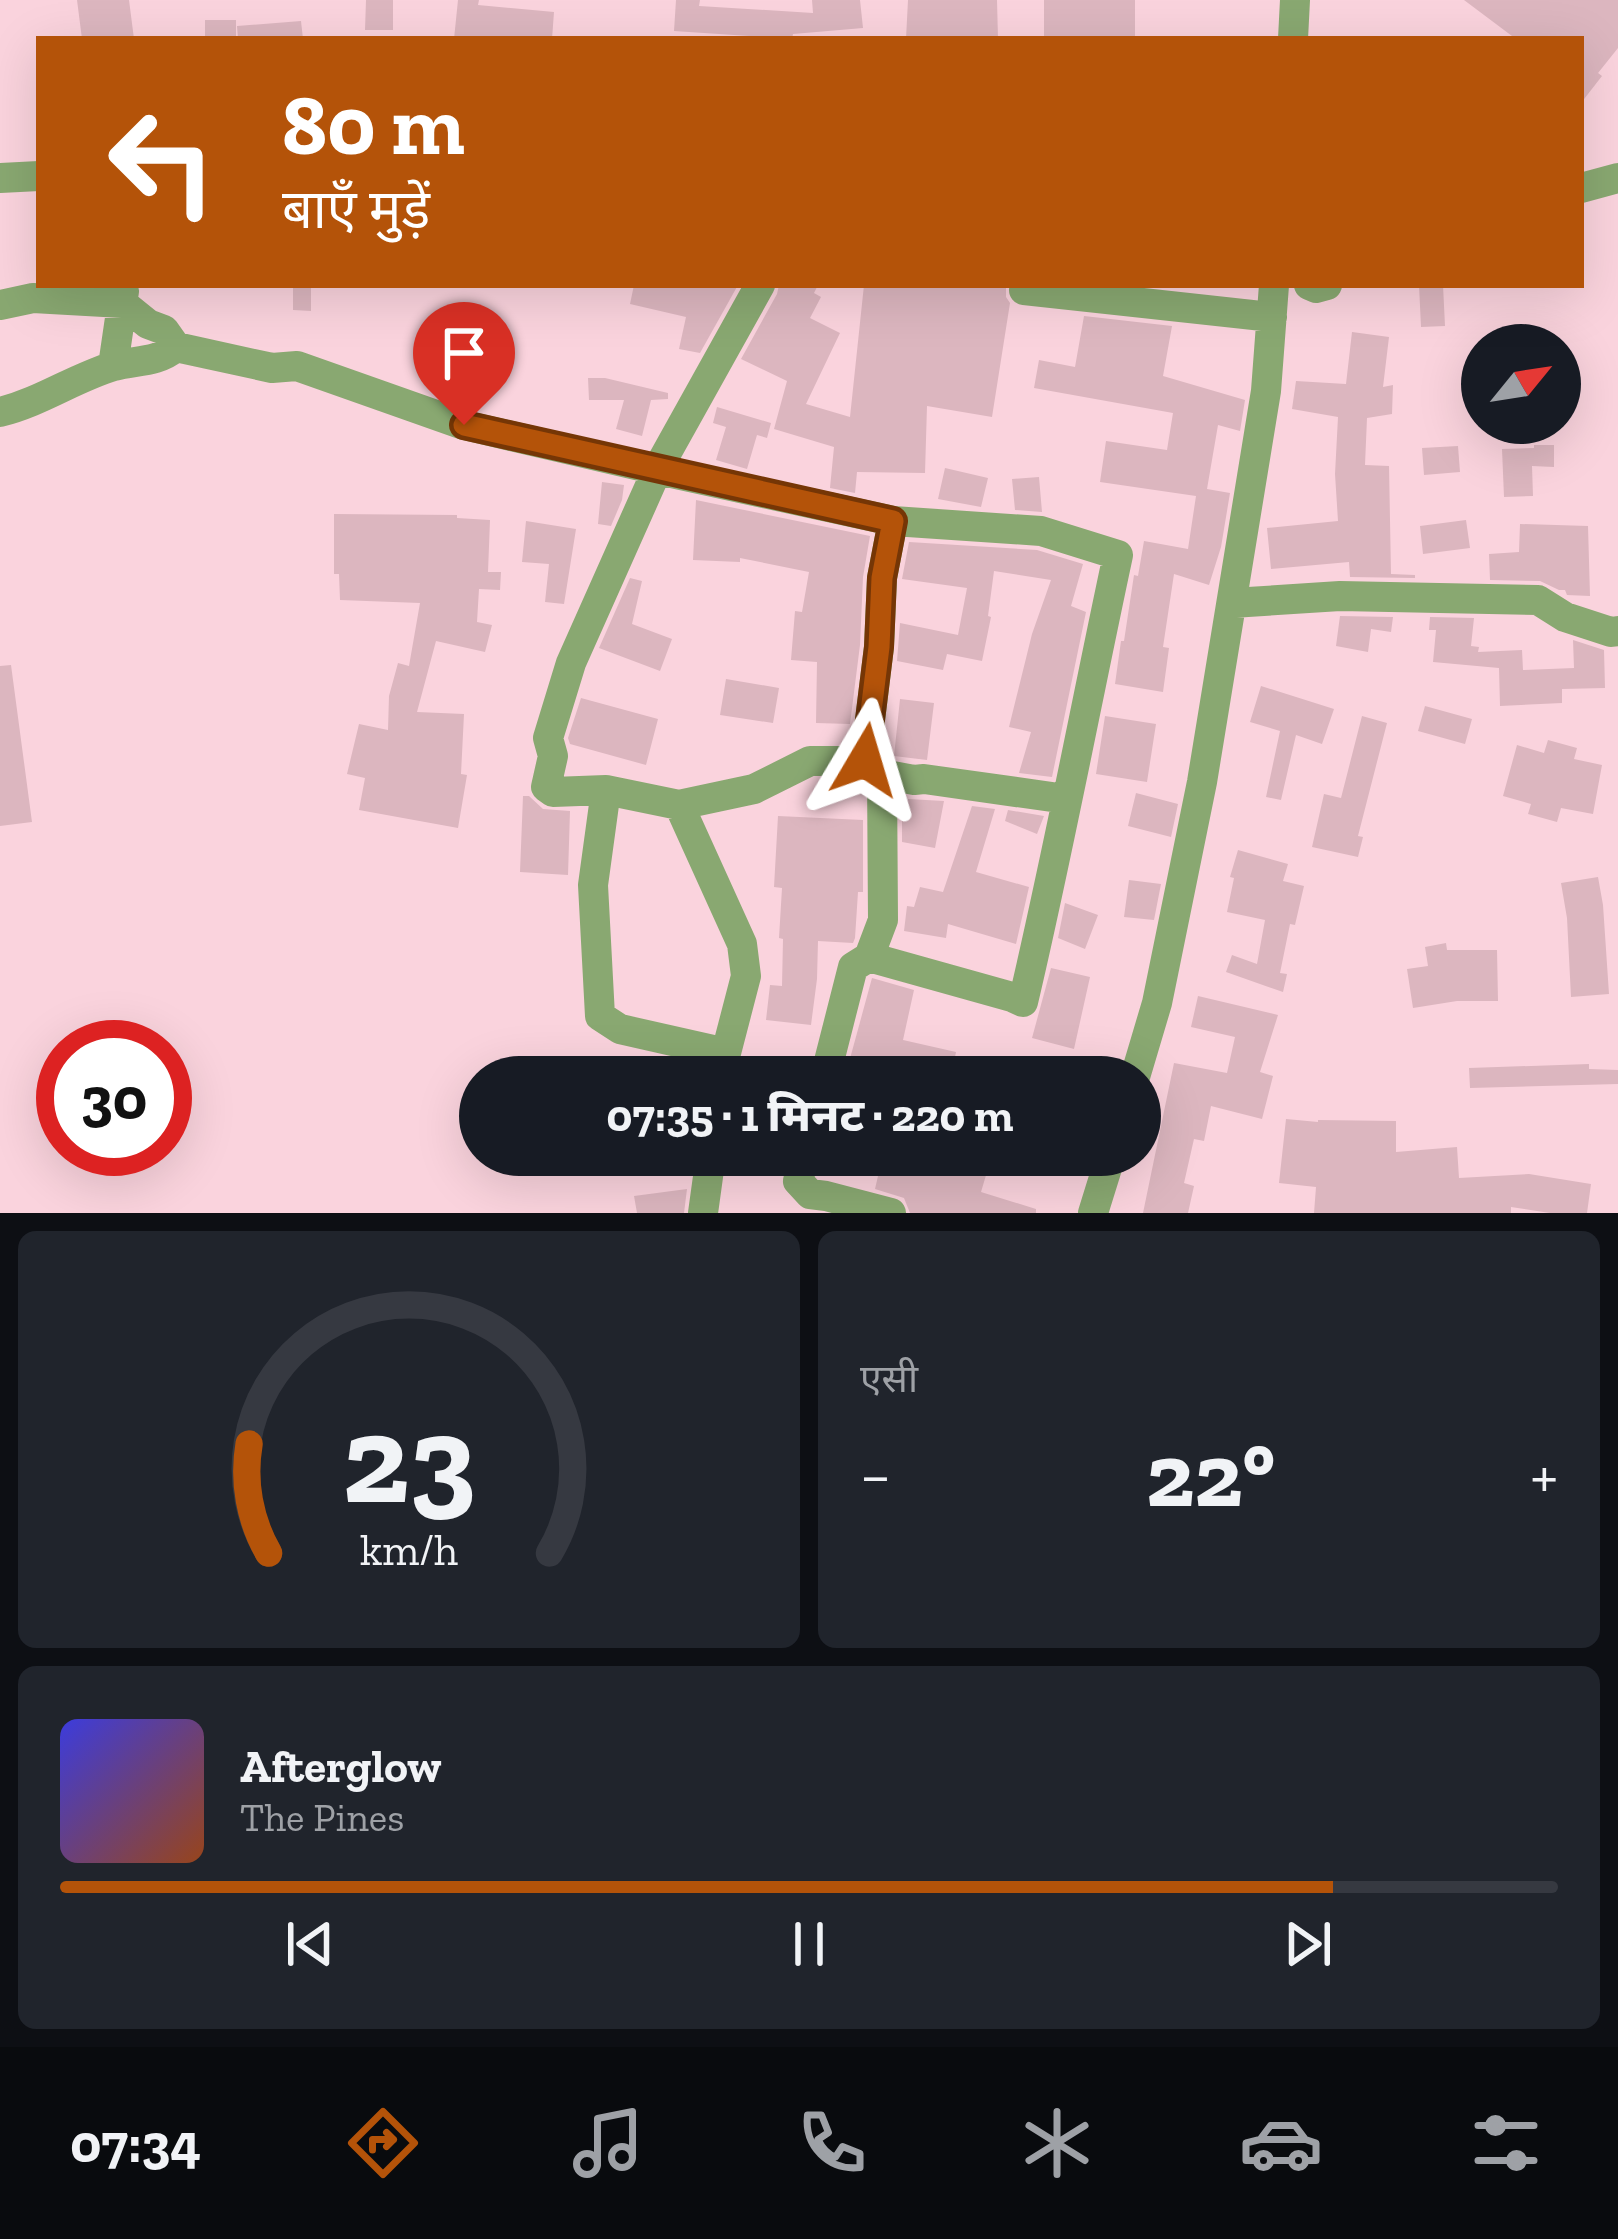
<!DOCTYPE html>
<html lang="hi">
<meta charset="utf-8">
<style>
body{margin:0;font-family:"Zilla Slab","Noto Sans Devanagari",serif;background:#20242c;color:#f1f3f6;height:100vh;display:flex;flex-direction:column;font-size:45px;white-space:nowrap}
*{box-sizing:border-box;margin:0}
p{font-size:39px;color:#9ea1a6}
.icon{flex:none;width:66px;height:66px;fill:none;stroke:currentColor;stroke-width:2;stroke-linecap:round;stroke-linejoin:round}
.map{position:relative;height:1213px;overflow:hidden}
.sheet{display:flex;flex-direction:column;gap:18px;padding:18px;background:#0d0f14;flex:1}
.sheet>*{flex:none}
.top-card{position:absolute;left:36px;top:36px;width:1548px;height:252px;border-radius:0px;box-shadow:0 12px 48px #0002;background:#b45309;color:#fff;overflow:hidden}
.needle{width:78px;rotate:60deg}
.fabs{position:absolute;left:1461px;top:324px;display:grid;gap:24px}
.fabs a{display:grid;place-items:center;width:120px;height:120px;border-radius:50%;background:#171b24;box-shadow:0 12px 48px #0002;font-size:60px}
.speed{position:absolute;left:36px;top:1020px;display:flex;gap:24px;font-size:60px;font-weight:700;text-align:center}
.speed>*{display:grid;place-content:center;width:156px;height:156px;border-radius:50%;background:#171b24;box-shadow:0 12px 48px #0002;line-height:1}
.speed .limit{border:18px solid #d22;background:#fff;color:#111}
.pin{position:absolute;display:grid;place-items:center;width:102px;height:102px;color:#fff;margin:-123px -51px;border-radius:50% 50% 50% 0;rotate:-45deg;box-shadow:0 0 12px #0007}
.pin .icon{rotate:45deg}
.me{position:absolute;width:132px;margin:-66px;rotate:7deg;stroke-linejoin:round;filter:drop-shadow(0 0 9px #0008)}
.turn{display:flex;align-items:center;gap:42px;height:252px;padding:0 48px;font-size:54px}
.turn .icon{width:156px;height:156px;stroke-width:2.5}
.turn b{display:block;font-size:84px;line-height:102px}
.big{font-size:90px;font-weight:800;line-height:1.1}
.sheet .card{flex:1;display:flex;flex-direction:column;justify-content:center;gap:18px;min-width:0;padding:0 42px;border-radius:18px;background:#20242c}
.sheet .dial{align-items:center;gap:0}
.dial svg{height:312px;overflow:visible;fill:none;stroke:#363941;stroke-width:7;stroke-linecap:round;text-anchor:middle}
.dial text{fill:#f1f3f6;stroke:none}
.song{display:flex;align-items:center;gap:36px}
.cover{width:144px;height:144px;border-radius:18px;background:linear-gradient(135deg,hsl(240 70% 55%),hsl(20 70% 35%))}
.played{height:12px;border-radius:6px;background:linear-gradient(90deg,#b45309 85%,#363941 85%)}
.keys{display:flex;justify-content:space-around;direction:ltr}
.heat{display:flex;justify-content:space-between;align-items:center;font-size:66px;direction:ltr}
.sheet .tiles{flex:1;display:grid;gap:18px;grid-template-columns:1fr 1fr}
.card:last-child{grid-column:span 2}
.trip{position:absolute;left:459px;top:1056px;width:702px;height:120px;border-radius:60px;background:#171b24;box-shadow:0 12px 48px #0002;font-weight:800;line-height:120px;text-align:center}
.tab-bar{display:flex;height:192px;justify-content:space-around;align-items:center;background:#090b0e;color:#9ea1a6}
.tab-bar .icon{width:84px;height:84px}
.tab-bar .current{color:#b45309}
.tab-bar b{font-size:54px;color:#f1f3f6}
.map>svg:first-child{display:block}
.building{fill:#dcb6bf}
.lines{fill:none;stroke-linecap:round;stroke-linejoin:round}
.minor{stroke:#89a871;stroke-width:30}
.route-casing{stroke:#753606;stroke-width:30}
.route{stroke:#b45309;stroke-width:21}
</style>
<div class="map">
<svg width="1618" height="1213" viewBox="0 0 1618 1213">
<rect width="100%" height="100%" fill="#fad3dd"/>
<!-- building -->
<path class="building" d="M77,0h52l5,39h-52z
M366,0h27v30h-28z
M458,0h21l-1,5 76,7 -2,27h-98z
M676,0h24l-1,6 114,7 -1,-13h48l3,28 -70,6 -1,5 -118,-8z
M908,0h89l1,39h-92z
M1044,0h91v39h-91z
M1464,0h154v48l-20,25 4,3 -21,27v-64h-65z
M205,20h31v19h-31z
M301,21l2,18h-65l-1,-13z
M293,285h18v26l-18,-1z
M634,285h104l-38,68 -21,-4 7,-32 -56,-13z
M779,285h39l-4,8 7,4 -11,21 30,15 -34,71 44,13 14,-132h142v12l4,6 -18,114 -65,-11 -2,67 -68,-1 -2,21 -25,-5 4,-41 -60,-18 13,-48 -46,-22 36,-65z
M1419,285h24l2,41 -24,1z
M1084,316l88,10 -9,50 82,24 -5,31 -22,-6 -11,64 23,4 -9,54 -12,38 -35,-11 -11,73 6,1 -6,44 -48,-8 6,-43h3l10,-66 4,1 6,-35 44,8 8,-53 -96,-14 6,-41 61,9 6,-37 -139,-25 5,-28 36,7z
M1352,332l37,5 -6,50 10,-2 -1,29 -25,4 -2,47 24,1 2,108 24,1v3l-65,-1 -1,-15 -78,7 -4,-41 71,-7 -3,-47 3,-57 -46,-8 4,-28 50,3z
M588,378h17l63,15v6l-17,1 -9,36 -26,-7 8,-29h-35z
M717,407l54,16 -4,15 -10,-3 -10,34 -31,-9 10,-33 -13,-4z
M1534,445h20v22l-22,-1 1,30 -29,1 -2,-48 32,-1z
M1458,446l2,26 -36,3 -2,-27z
M945,468l43,10 -7,29 -43,-8z
M1039,477l3,35 -27,-2 -3,-31z
M602,482l22,3 -2,15 -11,26 -13,-2z
M696,500l174,36 -7,41 -3,68 -10,79 -34,-1 1,-61 -26,-2 4,-49 7,1 7,-40 -69,-14v4l-47,-2z
M334,514l123,1v3l33,2 -2,52h13l-1,18 -21,-1 -2,33 15,3 -7,27 -49,-11 -19,71 47,2 -3,60 6,1 -9,53 -99,-18 6,-32 -18,-4 12,-50 29,6 1,-34 9,-33 11,3 11,-63 -80,-3 -1,-26h-5z
M1466,520l4,28 -47,6 -3,-28z
M526,521l50,8 -12,75 -19,-2 4,-38 -27,-2z
M1520,524l68,2 2,70 -23,-1 -2,-5h-6l-19,-9 -50,-1 -1,-26 30,-2z
M909,542l128,8 46,14 -12,42 15,6 -34,165 -33,-4 12,-41 -22,-5 23,-93 19,-54 -57,-9 -6,45 3,1 -9,44 -35,-7 -4,16 -46,-9 3,-38 58,12 9,-47 -65,-9z
M630,578l12,3 -10,43 40,15 -12,32 -61,-23z
M1340,616l53,1 -2,15 -20,-3 -3,23 -32,-6z
M1430,617l44,1 -3,28 8,1 -1,5 44,-2 1,20 51,-2 -1,-28 31,10 1,38 -43,1v14l-62,3 -1,-38 -66,-6 3,-32h-7z
M11,665l21,157 -32,4v-160z
M726,679l53,9 -6,35 -53,-8z
M1261,686l73,23 -12,35 -26,-9 -15,65 -15,-3 14,-66 -30,-9z
M581,698l77,21 -12,46 -76,-21 -2,-6z
M900,699l34,4 -7,57 -33,-4z
M1425,706l47,13 -7,25 -47,-13z
M1105,716l51,8 -9,58 -51,-8z
M1362,716l25,7 -29,113 5,1 -5,20 -46,-10 12,-53 17,4z
M1548,740l29,8 -3,11 28,6 -9,49 -32,-6 -4,14 -29,-8 3,-10 -28,-8 14,-51 27,8z
M1136,793l42,11 -7,33 -43,-11z
M523,796h6l14,13 27,2 -2,64 -48,-3z
M908,799l36,2 -9,47 -33,-6v-21l2,1z
M972,806l23,3 -19,63 53,15 -13,57 -68,-20 -2,14 -42,-7 3,-25 7,1 6,-20 23,5z
M1008,810l36,6 -7,18 -32,-13z
M778,816l85,4v72h-5l-3,46 -2,5 -35,-2 -1,38 -6,46 -45,-5 4,-35 12,1 1,-47 -4,-1 3,-50 -8,-1z
M1238,850l50,14 -5,17 21,5 -9,39 -5,-1 -10,49 7,1 -4,18 -57,-20 6,-17 25,9 8,-44 -38,-8 7,-34 -4,-1z
M1598,877l5,28 6,89 -38,3 -4,-79 -6,-35z
M1129,880l32,4 -7,36 -30,-3z
M1065,903l33,12 -13,34 -27,-11z
M1446,943l1,7h50l1,51h-41l-44,7 -6,-39 21,-3 -3,-19z
M1051,968l39,9 -16,72 -42,-11z
M872,978l42,12 -11,50 53,12 -5,25h-106z
M1198,996l80,19 -18,57 13,4 -11,43 -51,-13 -7,35 -10,-2 -10,44 10,3 -6,27h-45l31,-150 53,10 8,-36 -44,-10z
M1589,1064v5l29,1v14l-148,4 -1,-20z
M1286,1119l32,3v-2l78,1v31l61,-5 2,31 70,-4 62,10 -4,29h-37l-39,-6v6h-197l2,-26 -37,-4z
M824,1155h168l-11,37 55,17v4h-126l-6,-15 -29,-9 3,-13 -56,-10z
M1039,1155h52l-6,19z
M687,1189l-3,24h-47l-3,-17z"/>
<g class="lines">
<!-- minor -->
<path class="minor" d="M1293,39l2,-39
M0,178l39,-2
M1581,188l37,-10
M760,285l-103,185 -86,193 -23,75 5,18 -7,31 7,5 53,-2 73,15 75,-16 56,-28h55l17,13 32,6 10,-1 142,20
M1309,285l7,3 11,-3
M1024,290l248,27
M0,305l33,-7 89,5 26,21 16,6 12,17 96,21 25,-2 167,59 193,45 236,51 148,10 77,24c-32,149 -60,299 -95,447l-11,-5 -143,-40
M113,366l11,-75
M0,412c41,-10 74,-34 114,-46 22,-6 43,-3 62,-19
M1232,603l108,-7 198,4 27,17 46,15 7,-1
M865,761l14,-114 3,-69 11,-57
M606,790l-13,95 7,131 20,13 106,24
M679,805l63,139 4,32 -20,77 -4,24
M825,1077l28,-110 16,-10 14,-37 -1,-146
M1135,1077l22,-74 45,-221 64,-391 8,-106
M805,1155l-7,26 12,13 16,2 65,17
M703,1213l8,-58
M1093,1213l18,-58"/>
</g>
<g class="lines">
<!-- route casing -->
<g class="route-casing">
<path id="route" d="M464,425l429,96 -11,57 -3,69 -14,113"/>
</g>
<!-- route -->
<use href="#route" class="route"/>
</g>
</svg>
<div class="fabs">
<a><svg class="needle" viewBox="-14 -14 28 28"><path d="M0-13l5 13h-10z" fill="#e53935"/><path d="M0 13l5-13h-10z" fill="#9ea1a6"/></svg></a>
</div>
<div class="speed"><div class="limit">30</div></div>
<div class="pin" style="left:464px;top:425px;background:#d93025"><svg class="icon" aria-label="arrive" viewBox="0 0 24 24"><path d="M6 21V4h12l-3 4 3 4H6"/></svg></div>
<svg class="me" style="left:865px;top:760px" viewBox="-20 -20 40 40"><path d="M0-17L14 15 0 8-14 15z" fill="#b45309" stroke="#fff" stroke-width="4"/></svg>
<div class="trip">07:35 · 1 मिनट · 220 m</div>
<div class="top-card">
<div class="turn"><svg class="icon" aria-label="left" viewBox="0 0 24 24"><path d="M17 20v-9H6M10 6l-5 5 5 5"/></svg><div><b>80 m</b>बाएँ मुड़ें</div></div>
</div>
</div>
<section class="sheet">
<div class="tiles">
<div class="card dial"><svg viewBox="0 0 100 80">
<path d="M14 69A42 42 0 1 1 86 69"/>
<path d="M14 69A42 42 0 0 1 9 41" stroke="#b45309"/>
<text x="50" y="56" font-size="32" font-weight="700">23</text>
<text x="50" y="72" font-size="11">km/h</text>
</svg></div>
<div class="card"><p>एसी</p>
<div class="heat"><a>−</a><b class="big">22°</b><a>+</a></div>
</div>
<div class="card">
<div class="song"><i class="cover"></i><div><b>Afterglow</b><p>The Pines</p></div></div>
<div class="played"></div>
<div class="keys"><svg class="icon" aria-label="previous" viewBox="0 0 24 24"><path d="M18 5L8 12l10 7zM5 5v14"/></svg><svg class="icon" aria-label="pause" viewBox="0 0 24 24"><path d="M8 5v14M16 5v14"/></svg><svg class="icon" aria-label="next" viewBox="0 0 24 24"><path d="M6 5l10 7-10 7zM19 5v14"/></svg></div>
</div>
</div>
</section>
<nav class="tab-bar">
<b>07:34</b>
<svg class="icon current" aria-label="directions" viewBox="0 0 24 24"><path d="M12 3l9 9-9 9-9-9zM9 14v-3h6M13 9l2 2-2 2"/></svg>
<svg class="icon" aria-label="music" viewBox="0 0 24 24"><path d="M9 18V5l10-2v13"/><circle cx="6" cy="18" r="3"/><circle cx="16" cy="16" r="3"/></svg>
<svg class="icon" aria-label="phone" viewBox="0 0 24 24"><path d="M5 4h4l2 5-3 2q2 4 5 5l2-3 5 2v4C11 20 4 13 5 4z"/></svg>
<svg class="icon" aria-label="climate" viewBox="0 0 24 24"><path d="M12 3v18M4 7l16 10M4 17L20 7"/></svg>
<svg class="icon" aria-label="car" viewBox="0 0 24 24"><path d="M5 17H2v-5l4-1 3-4h7l3 4 3 1v5h-3M9 17h6M6 11h13"/><circle cx="7" cy="17" r="2"/><circle cx="17" cy="17" r="2"/></svg>
<svg class="icon" aria-label="filters" viewBox="0 0 24 24"><path d="M4 7h16M4 17h16"/><circle cx="9" cy="7" r="2"/><circle cx="15" cy="17" r="2"/></svg>
</nav>
